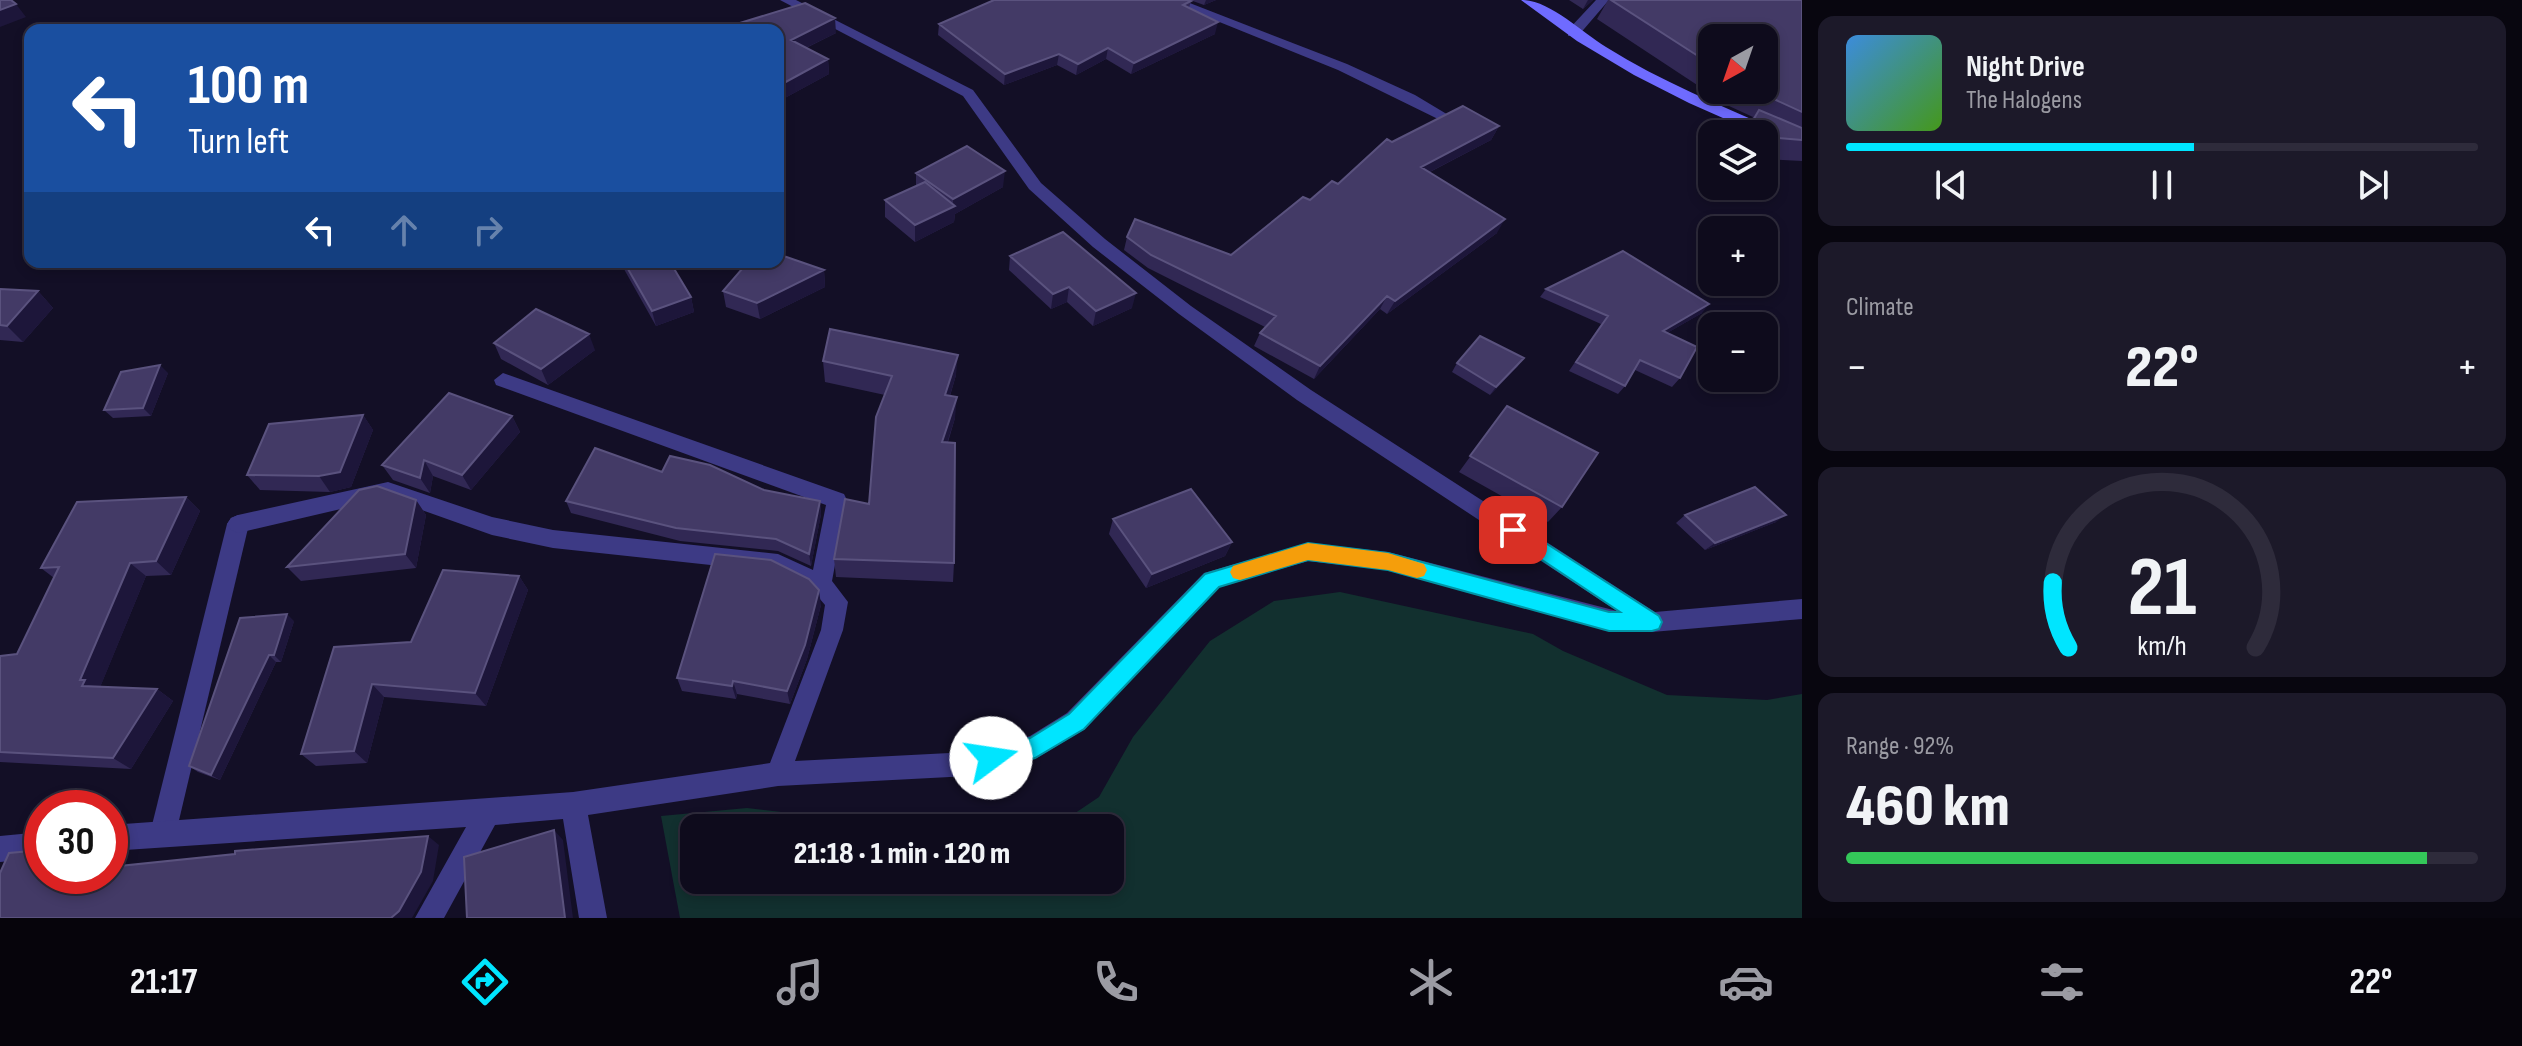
<!DOCTYPE html>
<meta charset="utf-8">
<style>
body{margin:0;font-family:"Sofia Sans Condensed",sans-serif;background:#1c1929;color:#f1f3f6;height:100vh;display:flex;flex-direction:column;font-size:30px;white-space:nowrap}
*{box-sizing:border-box;margin:0}
p{font-size:26px;color:#9b9ba3}
.icon{flex:none;width:44px;height:44px;fill:none;stroke:currentColor;stroke-width:2;stroke-linecap:round;stroke-linejoin:round}
.map{position:relative;flex:1;overflow:hidden}
.side{display:flex;flex-direction:column;gap:16px;padding:16px;background:#08060f;width:720px}
.side>*{flex:none}
.banner{position:absolute;left:24px;top:24px;width:760px;height:244px;border-radius:16px;box-shadow:0 4px 12px #0003,0 0 0 2px #2e2b3b;background:#1a4fa0;color:#fff;overflow:hidden}
.needle{width:52px;rotate:220deg}
.buttons{position:absolute;left:1698px;top:24px;display:grid;gap:16px}
.buttons a{display:grid;place-items:center;width:80px;height:80px;border-radius:16px;background:#0e0b1c;box-shadow:0 4px 12px #0003,0 0 0 2px #2e2b3b;font-size:40px}
.speed{position:absolute;left:24px;top:790px;display:flex;gap:16px;font-size:40px;font-weight:700;text-align:center}
.speed>*{display:grid;place-content:center;width:104px;height:104px;border-radius:50%;background:#0e0b1c;box-shadow:0 4px 12px #0003,0 0 0 2px #2e2b3b;line-height:1}
.speed .limit{border:12px solid #d22;background:#fff;color:#111}
.pin{position:absolute;display:grid;place-items:center;width:68px;height:68px;color:#fff;margin:-34px;border-radius:16px;box-shadow:0 4px 12px #0006}
.me{position:absolute;width:88px;margin:-44px;rotate:76deg;stroke-linejoin:round;filter:drop-shadow(0 0 6px #0008)}
.turn{display:flex;align-items:center;gap:28px;height:168px;padding:0 32px;font-size:36px}
.turn .icon{width:104px;height:104px;stroke-width:2.5}
.turn b{display:block;font-size:56px;line-height:68px}
.lanes{display:flex;align-items:center;height:76px;padding:0 32px;background:#0003;justify-content:center;gap:40px;direction:ltr}
.lanes .off{opacity:.35}
.big{font-size:60px;font-weight:800;line-height:1.1}
.side .tile{flex:1;display:flex;flex-direction:column;justify-content:center;gap:12px;min-width:0;padding:0 28px;border-radius:16px;background:#1c1929}
.side .dial{align-items:center;gap:0}
.dial svg{height:208px;overflow:visible;fill:none;stroke:#2e2b3b;stroke-width:7;stroke-linecap:round;text-anchor:middle}
.dial text{fill:#f1f3f6;stroke:none}
.song{display:flex;align-items:center;gap:24px}
.cover{width:96px;height:96px;border-radius:12px;background:linear-gradient(135deg,hsl(210 70% 55%),hsl(100 70% 35%))}
.played{height:8px;border-radius:4px;background:linear-gradient(90deg,#00e5ff 55%,#2e2b3b 55%)}
.keys{display:flex;justify-content:space-around;direction:ltr}
.heat{display:flex;justify-content:space-between;align-items:center;font-size:44px;direction:ltr}
.charge{height:12px;border-radius:6px;background:linear-gradient(90deg,#34c759 92%,#2e2b3b 0)}
.trip{position:absolute;left:680px;top:814px;width:444px;height:80px;border-radius:16px;background:#0e0b1c;box-shadow:0 4px 12px #0003,0 0 0 2px #2e2b3b;font-weight:800;line-height:80px;text-align:center}
.tab-bar{display:flex;height:128px;justify-content:space-around;align-items:center;background:#06040b;color:#9b9ba3}
.tab-bar .icon{width:56px;height:56px}
.tab-bar .on{color:#00e5ff}
.tab-bar b{font-size:36px;color:#f1f3f6}
main{display:flex;flex:1;min-height:0}
.map>svg:first-child{display:block}
.green{fill:#12302f}
.lines{fill:none;stroke-linecap:round;stroke-linejoin:round}
.lane{fill:#3d3a85;fill-rule:evenodd}
.street{fill:#3d3a85;fill-rule:evenodd}
.secondary{fill:#6f6bff;fill-rule:evenodd}
.wall{fill:#312854;fill-rule:evenodd}
.shaded-wall{fill:#1d163a}
.building{fill:#433a66;stroke:#5a527e;stroke-width:2}
.route{fill:#00e5ff;stroke:#0095a6;stroke-width:2}
.slow{fill:#f59e0b}
</style>
<main>
<div class="map">
<svg width="1802" height="918" viewBox="0 0 1802 918">
<rect width="100%" height="100%" fill="#130f26"/>
<!-- green -->
<path class="green" d="M1340,592l193,42 30,17 104,44 100,5 35,-6v224h-1122l-19,-102 86,-8 94,11 43,9h-190v52h416v-52h-57l46,-31 34,-60 77,-96 64,-40z"/>
<g class="lines">
<!-- lane -->
<path class="lane" d="M238,515l7,3 4,6 -73,309 -4,9 -9,4 -9,-4 -4,-9 77,-309 4,-6z"/>
<!-- street -->
<path class="street" d="M780,0h16l177,90 68,93 64,56 86,67 120,84 344,222 147,-13v20l-150,13 -43,-1 -221,-61 -80,-9 -89,26 -134,142 -50,30 -66,17 -191,10 -190,29 19,103h-28l-16,-99 -68,6 -51,93h-29l51,-91 -356,24v-26l463,-33 197,-29 51,-133 4,-25 -12,-14 -38,-19 -222,-24 -61,-13 -104,-37 -150,35 -7,-3 -4,-6 4,-6 7,-3 150,-33 104,35 61,13 225,24 35,16 13,-65 -330,-120 -2,-5 9,-7 341,121 3,6 -15,81 16,21 -5,28 -48,131 174,-9 61,-16 37,-23 137,-140 104,-30 80,9 229,59 -320,-211 -118,-86 -86,-67 -64,-58 -66,-93z
M1165,0h17l165,64 68,31 35,21 -2,3h-10l-100,-49z
M1596,0h13l-31,36h-10v-6z
M42,832v26l-42,4v-26z"/>
<!-- secondary -->
<path class="secondary" d="M1521,0c29,0 60,32 85,47 62,39 130,64 196,95v11l-113,-50 -55,-28 -57,-34z"/>
</g>
<!-- wall -->
<path class="wall" d="M1190,0h26l-12,5z
M1569,0h24l-10,9z
M1608,0h194v161l-38,-2v-25h-23l12,-17 -24,-11 -132,-87zM1712,38l52,52h-52z
M1191,1l-2,7 26,26 -84,40 -25,-15 -30,16 -19,-10 -53,20 -66,-50 1,-11z
M778,30l58,3 -30,15 22,11 1,15 -46,25 -5,-4z
M1499,126l-8,14 -61,32 67,61 -110,81 -7,-5 -66,70 -60,-33 6,-13 5,-6 -117,-59 -24,-18 3,-13 104,18 79,-55 28,-16z
M916,173l87,14 -48,27 -1,8 -39,20 -30,-25v-17l31,-14z
M1010,256l122,52 -39,18 -26,-24 -16,7 -42,-39z
M620,262h50l21,35 3,15 -38,14z
M824,270l1,17 -65,32 -34,-12 -3,-16z
M0,289l38,2 15,17 -30,34 -23,-2z
M1546,289l156,24 -35,20 13,45 -8,9 -37,-17 -10,16 -7,8 -49,-23 32,-47 -61,-27z
M494,343l101,7 -47,35 -47,-26z
M823,361l133,14 -6,21 5,22 -7,24 6,121 -1,19 -117,-5 -2,-18 35,-55 16,-109 -60,-13z
M1457,363l61,3 -28,29 -38,-23z
M168,373l-17,43 -38,2 -9,-8z
M1507,406l55,101 -14,15 -89,-50z
M363,415l10,15 -22,57 -21,5 -70,-2 -13,-15z
M512,416l8,16 -49,58 -38,-14 -3,17 -37,-13 -11,-15z
M662,472l158,29 1,13 -10,52 -33,-15 -98,-10 -109,-28 -5,-12z
M186,497l14,14 -29,64 -25,1 -46,111 57,2 16,12 -42,68 -131,-7v-106l17,-2 37,-76 -13,-10z
M416,500l10,15 -10,53 -115,13 -14,-14z
M1685,515l91,7 -71,28 -29,-27z
M1113,519l119,23 -7,14 -79,32 -37,-54z
M519,576l9,14 -42,116 -102,-9 -17,66 -51,3 -15,-12 110,-112z
M821,605l-14,54 -17,45 -53,-10 -1,5 -54,-8 -5,-13z
M294,621l-13,41h-5l-56,118 -22,-8 -9,-6z"/>
<!-- shaded-wall -->
<path class="shaded-wall" d="M1206,0h10l-12,5z
M1588,0h5l-10,9z
M16,4l10,13 -26,10v-17z
M835,18l1,15 -43,21 -2,-14z
M1218,22l-3,12 -84,40 3,-11z
M1108,48l-2,11 -30,16 2,-11z
M1059,54l-2,11 -53,20 1,-11z
M828,59l1,15 -46,25 -1,-15z
M1499,126l-8,14 -77,40 7,-13z
M1005,171l-2,16 -48,27 -1,8 -39,20v-17l38,-18v-8z
M1505,219l-8,14 -110,81 8,-13z
M824,270l1,17 -65,32 -3,-16z
M1069,287l-2,15 -16,7 2,-15z
M38,291l15,17 -30,34 -16,-16z
M1136,293l-4,15 -39,18 3,-15z
M1387,296l-7,13 -66,70 6,-13z
M691,297l3,15 -38,14 -4,-15z
M1709,304l-7,9 -47,27 8,-9z
M589,334l6,16 -47,35 -7,-16z
M958,355l-2,20 -12,40 1,-20z
M1524,358l-6,8 -28,29 6,-8z
M160,365l8,8 -17,43 -8,-8z
M957,397l-2,21 -14,44 1,-20z
M363,415l10,15 -22,57 -21,5 -11,-16z
M512,416l8,16 -49,58 -9,-15z
M424,460l9,16 -3,17 -10,-15z
M186,497l14,14 -29,64 -15,-14z
M416,500l10,15 -10,53 -11,-14z
M820,501l1,13 -10,52 -2,-12z
M1786,515l-10,7 -71,28 10,-7z
M1232,542l-7,14 -79,32 6,-14z
M130,563l16,13 -47,114 -17,-4 -2,-6z
M519,576l9,14 -42,116 -11,-13z
M819,590l2,15 -14,54 -17,45 -3,-13z
M287,614l7,7 -13,41 -7,-7z
M269,655l7,7 -56,118 -9,-5z
M733,681l4,13 -1,5 -4,-13z
M372,684l12,13 -17,66 -13,-12z
M157,689l16,12 -42,68 -18,-11z
M554,830l9,10 10,78h-8z
M428,836l11,9 -6,36 -21,37h-21z
M110,848l13,6 -9,24 -4,-2z"/>
<!-- building -->
<path class="building" d="M0,0h11l5,4 -16,6z
M994,0h193l4,1 -8,4 35,17 -84,41 -26,-15 -30,16 -19,-10 -54,20 -66,-50z
M1611,0h191v112l-48,-22h10v-52h-52v27z
M805,3l30,15 -44,22 37,19 -46,25 -4,-2v-52h-61z
M1463,106l36,20 -78,41 84,52 -110,82 -8,-5 -67,70 -60,-33 16,-17 -125,-61 -24,-18 8,-18 96,36 72,-58 7,3 22,-19 6,3 49,-45 5,3z
M1759,110l43,18v12l-38,-3v-3h-19z
M967,146l38,25 -52,28 -37,-26z
M925,182l30,24 -40,19 -30,-25z
M1063,232l73,61 -40,18 -27,-24 -16,7 -43,-38z
M1623,251l86,53 -46,27 34,16 -17,31 -40,-18 -15,26 -49,-24 32,-46 -62,-27z
M778,254l46,16 -67,33 -34,-12 25,-29h30z
M624,262h46l21,35 -39,14z
M0,289l38,2 -31,35 -7,-1z
M536,309l53,25 -48,35 -47,-26z
M830,329l128,26 -13,40 12,2 -15,45 13,1 -1,120 -120,-4 11,-60 24,5 7,-87 16,-41 -69,-15z
M1480,336l44,22 -28,29 -39,-24z
M160,365l-17,43 -39,2 17,-38z
M449,393l63,23 -50,59 -38,-15 -4,18 -38,-13z
M1507,406l91,47 -36,54 -92,-51z
M363,415l-23,57 -21,4 -72,-1 22,-51z
M595,448l67,24 8,-16 40,9 54,25 56,11 -11,53 -33,-15 -100,-11 -110,-27z
M377,486l39,14 -11,54 -118,13 72,-77z
M1755,487l31,28 -71,28 -30,-28z
M1191,489l41,53 -80,32 -39,-55z
M186,497l-30,64 -26,2 -50,117h5l-3,6 75,3 -44,69 -113,-6v-96l17,-2 42,-87 -18,1 36,-66z
M715,554l56,6 38,19 10,11 -14,55 -18,46 -54,-10 -1,5 -55,-8z
M443,570l76,6 -44,117 -103,-9 -18,67 -53,3 33,-107 77,-5z
M287,614l-13,41h-5l-58,120 -22,-9 51,-148z
M554,830l11,88h-98l-3,-61z
M428,836l-7,36 -22,39 -8,7h-391v-45l9,-20 33,-3v26h68v-9l125,-13v-3z"/>
<!-- route -->
<path class="route" d="M1513,522l146,94 3,6 -3,7 -7,2h-43l-221,-61 -80,-10 -89,27 -135,142 -49,29 -44,11 -8,-3 -4,-8 4,-8 47,-12 39,-24 136,-140 103,-31 80,10 221,59h11l-114,-76 -2,-6 2,-5z"/>
<!-- slow -->
<path class="slow" d="M1308,543l80,10 36,11 3,6 -3,6 -7,2 -29,-8 -80,-10 -68,20 -7,-2 -3,-6 3,-6z"/>
</svg>
<div class="buttons">
<a><svg class="needle" viewBox="-14 -14 28 28"><path d="M0-13l5 13h-10z" fill="#e53935"/><path d="M0 13l5-13h-10z" fill="#9b9ba3"/></svg></a>
<a><svg class="icon" aria-label="layers" viewBox="0 0 24 24"><path d="M12 4l9 5-9 5-9-5zM3 14l9 5 9-5"/></svg></a>
<a>+</a>
<a>−</a>
</div>
<div class="speed"><div class="limit">30</div></div>
<div class="pin" style="left:1513px;top:530px;background:#d93025"><svg class="icon" aria-label="arrive" viewBox="0 0 24 24"><path d="M6 21V4h12l-3 4 3 4H6"/></svg></div>
<svg class="me" style="left:991px;top:758px" viewBox="-20 -20 40 40"><circle r="19" fill="#fff"/><path d="M0-13L10 11 0 6-10 11z" fill="#00e5ff"/></svg>
<div class="trip">21:18 · 1 min · 120 m</div>
<div class="banner">
<div class="turn"><svg class="icon" aria-label="left" viewBox="0 0 24 24"><path d="M17 20v-9H6M10 6l-5 5 5 5"/></svg><div><b>100 m</b>Turn left</div></div>
<div class="lanes"><svg class="icon" aria-label="left" viewBox="0 0 24 24"><path d="M17 20v-9H6M10 6l-5 5 5 5"/></svg><svg class="icon off" aria-label="ahead" viewBox="0 0 24 24"><path d="M12 20V5M6 11l6-6 6 6"/></svg><svg class="icon off" aria-label="right" viewBox="0 0 24 24"><path d="M7 20v-9h11M14 6l5 5-5 5"/></svg></div>
</div>
</div>
<section class="side">
<div class="tile">
<div class="song"><i class="cover"></i><div><b>Night Drive</b><p>The Halogens</p></div></div>
<div class="played"></div>
<div class="keys"><svg class="icon" aria-label="previous" viewBox="0 0 24 24"><path d="M18 5L8 12l10 7zM5 5v14"/></svg><svg class="icon" aria-label="pause" viewBox="0 0 24 24"><path d="M8 5v14M16 5v14"/></svg><svg class="icon" aria-label="next" viewBox="0 0 24 24"><path d="M6 5l10 7-10 7zM19 5v14"/></svg></div>
</div>
<div class="tile"><p>Climate</p>
<div class="heat"><a>−</a><b class="big">22°</b><a>+</a></div>
</div>
<div class="tile dial"><svg viewBox="0 0 100 80">
<path d="M14 69A42 42 0 1 1 86 69"/>
<path d="M14 69A42 42 0 0 1 8 44" stroke="#00e5ff"/>
<text x="50" y="56" font-size="32" font-weight="700">21</text>
<text x="50" y="72" font-size="11">km/h</text>
</svg></div>
<div class="tile"><p>Range · 92%</p><b class="big">460 km</b><div class="charge"></div></div>
</section>
</main>
<nav class="tab-bar">
<b>21:17</b>
<svg class="icon on" aria-label="directions" viewBox="0 0 24 24"><path d="M12 3l9 9-9 9-9-9zM9 14v-3h6M13 9l2 2-2 2"/></svg>
<svg class="icon" aria-label="music" viewBox="0 0 24 24"><path d="M9 18V5l10-2v13"/><circle cx="6" cy="18" r="3"/><circle cx="16" cy="16" r="3"/></svg>
<svg class="icon" aria-label="phone" viewBox="0 0 24 24"><path d="M5 4h4l2 5-3 2q2 4 5 5l2-3 5 2v4C11 20 4 13 5 4z"/></svg>
<svg class="icon" aria-label="climate" viewBox="0 0 24 24"><path d="M12 3v18M4 7l16 10M4 17L20 7"/></svg>
<svg class="icon" aria-label="car" viewBox="0 0 24 24"><path d="M5 17H2v-5l4-1 3-4h7l3 4 3 1v5h-3M9 17h6M6 11h13"/><circle cx="7" cy="17" r="2"/><circle cx="17" cy="17" r="2"/></svg>
<svg class="icon" aria-label="filters" viewBox="0 0 24 24"><path d="M4 7h16M4 17h16"/><circle cx="9" cy="7" r="2"/><circle cx="15" cy="17" r="2"/></svg>
<b>22°</b>
</nav>
